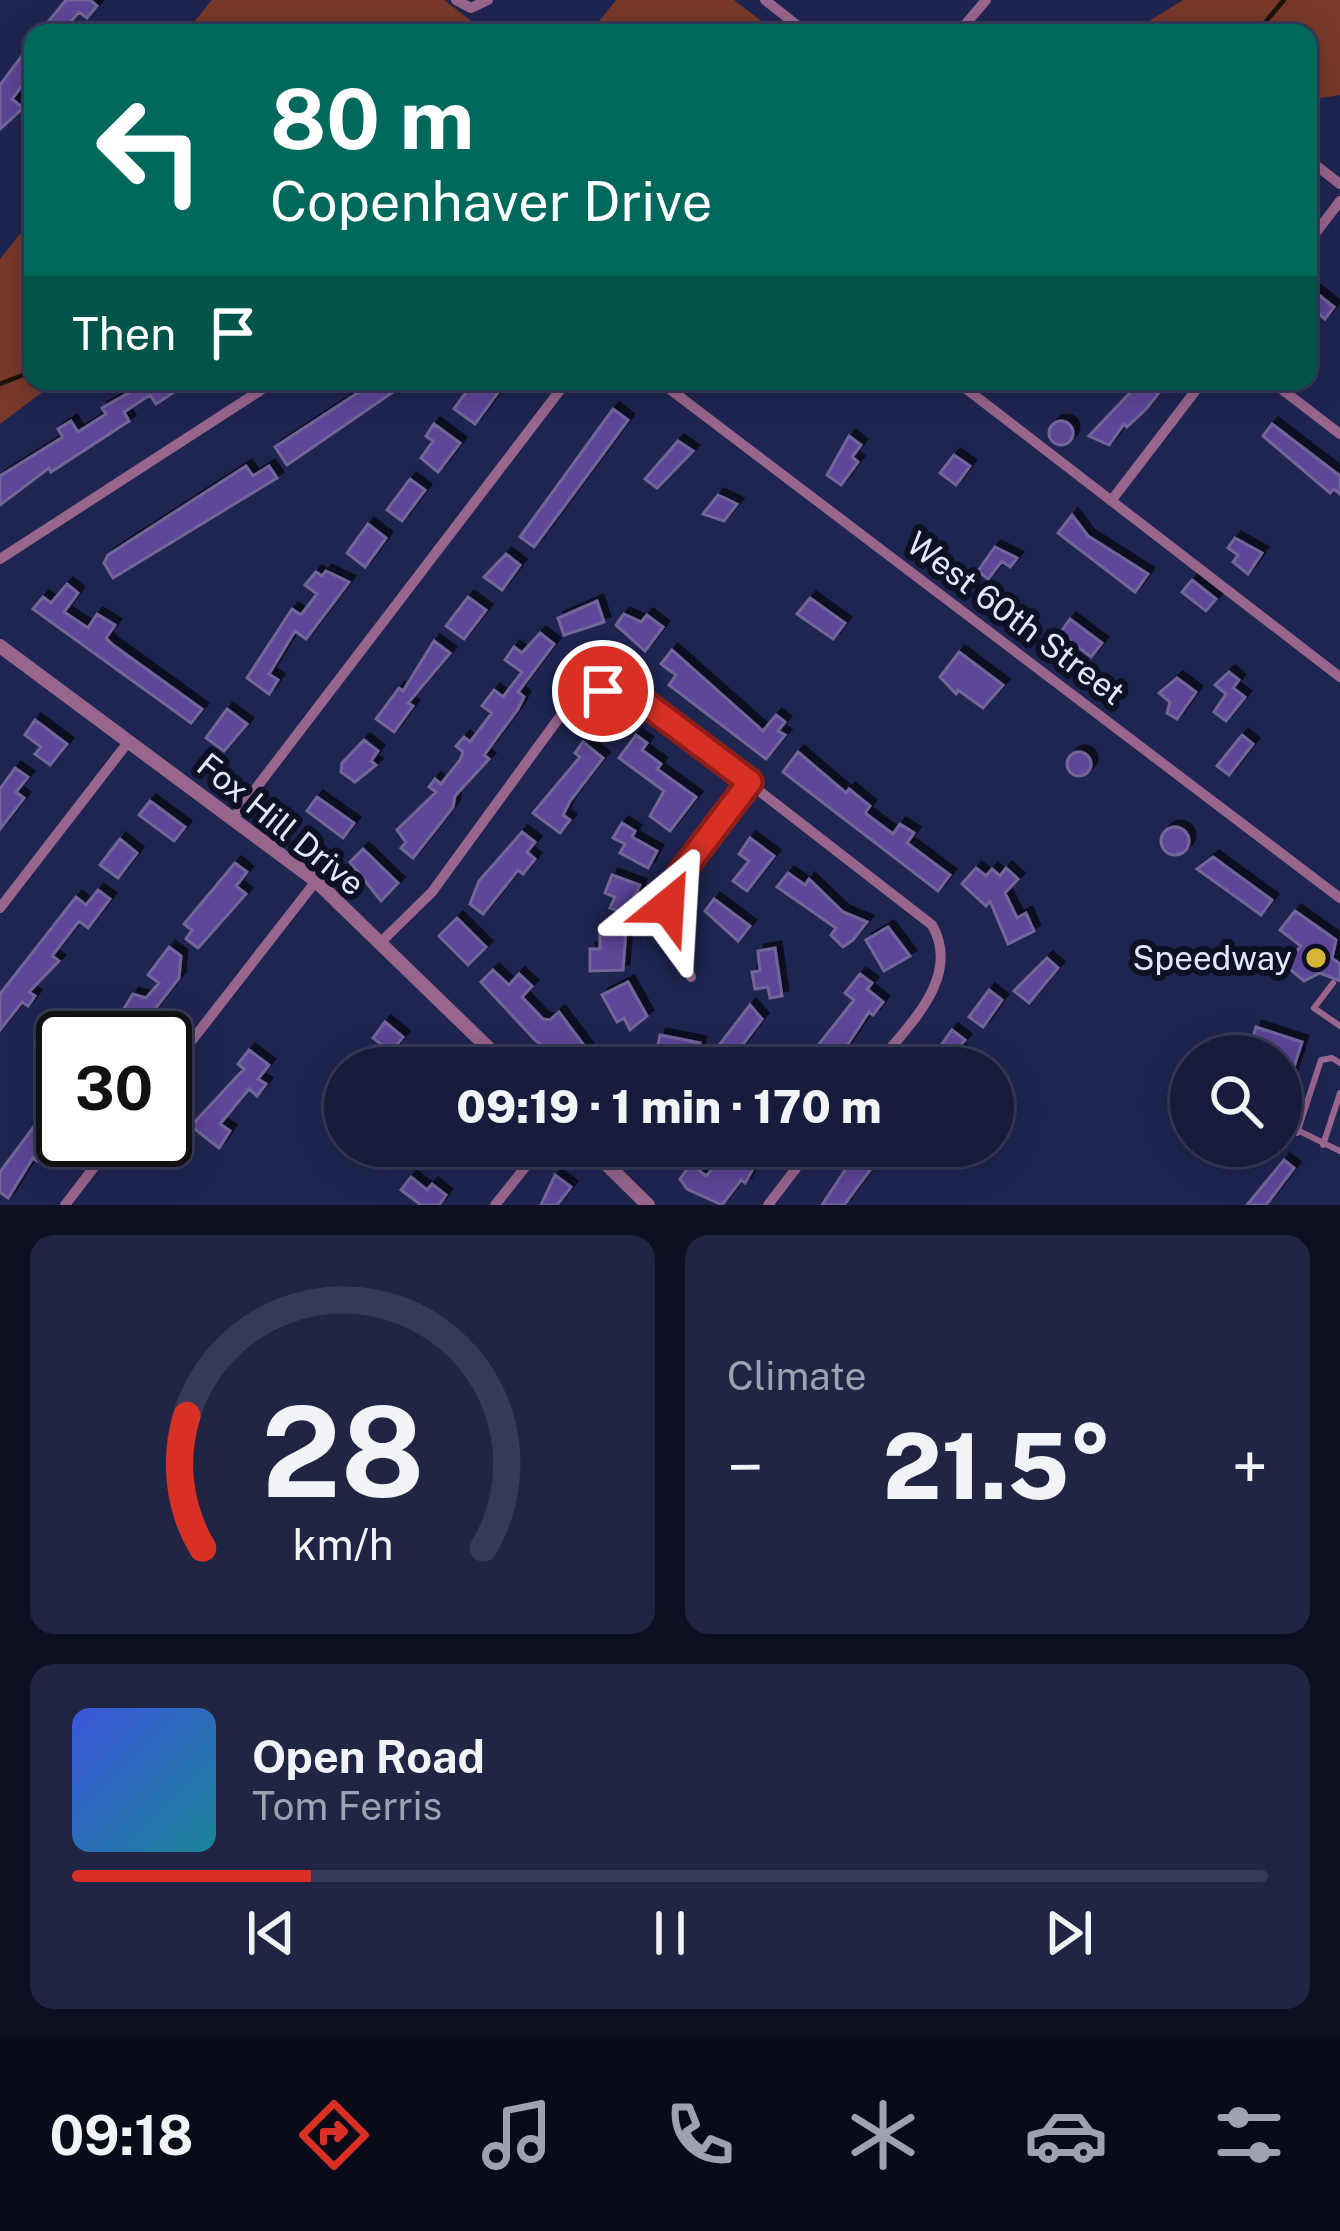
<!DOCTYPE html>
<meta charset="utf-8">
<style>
body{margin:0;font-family:"Public Sans",sans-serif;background:#202544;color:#f1f3f6;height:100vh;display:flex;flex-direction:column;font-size:45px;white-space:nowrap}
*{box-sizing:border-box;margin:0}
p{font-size:39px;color:#9ea1b0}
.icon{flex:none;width:66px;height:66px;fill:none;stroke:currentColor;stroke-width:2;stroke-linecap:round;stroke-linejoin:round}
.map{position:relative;height:1205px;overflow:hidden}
.details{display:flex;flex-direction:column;gap:30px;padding:30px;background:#0d0f22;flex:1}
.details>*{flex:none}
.top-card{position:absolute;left:24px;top:24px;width:1293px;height:366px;border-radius:24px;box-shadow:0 6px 30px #0003,0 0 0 3px #363a57;background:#00695c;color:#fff;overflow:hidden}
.buttons{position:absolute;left:1170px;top:1035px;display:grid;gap:24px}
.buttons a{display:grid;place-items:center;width:132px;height:132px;border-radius:50%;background:#171c3d;box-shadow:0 6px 30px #0003,0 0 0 3px #363a57;font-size:60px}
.speed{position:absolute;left:36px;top:1011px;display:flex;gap:24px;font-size:60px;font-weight:700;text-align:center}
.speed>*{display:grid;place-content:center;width:156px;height:156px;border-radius:50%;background:#171c3d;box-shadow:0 6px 30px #0003,0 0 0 3px #363a57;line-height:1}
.speed .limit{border:6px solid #111;border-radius:18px;background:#fff;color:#111}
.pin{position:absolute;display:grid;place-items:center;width:102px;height:102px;color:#fff;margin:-51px;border:6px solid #fff;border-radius:50%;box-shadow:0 3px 12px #0007}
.me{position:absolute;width:132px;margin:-66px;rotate:27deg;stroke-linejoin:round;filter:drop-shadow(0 0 9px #0008)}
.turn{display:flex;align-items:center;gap:42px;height:252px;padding:0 48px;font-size:54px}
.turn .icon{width:156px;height:156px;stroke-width:2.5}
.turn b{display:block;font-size:84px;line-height:102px}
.then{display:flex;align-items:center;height:114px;padding:0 48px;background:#0003;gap:24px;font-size:45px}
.big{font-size:90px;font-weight:800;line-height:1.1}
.details .card{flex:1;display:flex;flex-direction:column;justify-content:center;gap:18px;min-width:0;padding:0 42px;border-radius:24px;background:#202544}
.details .dial{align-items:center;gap:0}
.dial svg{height:312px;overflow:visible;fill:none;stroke:#363a57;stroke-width:7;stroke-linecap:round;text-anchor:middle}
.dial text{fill:#f1f3f6;stroke:none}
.song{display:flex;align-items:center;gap:36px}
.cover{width:144px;height:144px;border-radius:18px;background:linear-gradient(135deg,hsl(230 70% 55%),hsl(190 70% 35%))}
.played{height:12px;border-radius:6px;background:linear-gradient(90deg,#d93025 20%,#363a57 20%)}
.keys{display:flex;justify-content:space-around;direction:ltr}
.heat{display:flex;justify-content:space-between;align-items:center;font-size:66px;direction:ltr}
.details .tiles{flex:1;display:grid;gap:30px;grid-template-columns:1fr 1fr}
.card:last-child{grid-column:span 2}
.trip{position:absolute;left:324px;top:1047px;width:690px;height:120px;border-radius:60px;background:#171c3d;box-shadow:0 6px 30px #0003,0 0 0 3px #363a57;font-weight:800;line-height:120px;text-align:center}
.menu{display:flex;height:192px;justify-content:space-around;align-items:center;background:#090b18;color:#9ea1b0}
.menu .icon{width:84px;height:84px}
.menu .selected{color:#d93025}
.menu b{font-size:54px;color:#f1f3f6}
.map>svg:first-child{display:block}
.green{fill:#78392a}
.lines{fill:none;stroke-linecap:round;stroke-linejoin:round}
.stream{stroke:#181407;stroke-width:4.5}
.building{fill:#5d4597;stroke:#726699;stroke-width:3;filter:url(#shadow)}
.service{stroke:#98658d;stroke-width:6}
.minor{stroke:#98658d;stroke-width:10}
.tertiary{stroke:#98658d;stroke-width:14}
.route-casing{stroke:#8d1f18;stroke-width:30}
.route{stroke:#d93025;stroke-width:21}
.poi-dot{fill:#d5b534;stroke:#0d1124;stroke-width:4.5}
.labels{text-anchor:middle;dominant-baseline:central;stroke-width:12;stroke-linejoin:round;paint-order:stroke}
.street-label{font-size:33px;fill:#e1e7fe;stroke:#0d1124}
.poi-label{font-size:33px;fill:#e1e7fe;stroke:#0d1124;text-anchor:end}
</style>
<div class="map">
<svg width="1340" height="1205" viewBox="0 0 1340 1205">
<defs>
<filter id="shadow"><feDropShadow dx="6" dy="-6" stdDeviation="0" flood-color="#0009"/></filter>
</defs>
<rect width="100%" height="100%" fill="#1f2551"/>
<!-- green -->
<path class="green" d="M212,0h232l43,33h-302z
M616,0h118l43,33h-187z
M1183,0h157v95l-32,5v-67h-178z
M33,218v163h24l-57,43v-165z"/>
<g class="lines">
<!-- stream -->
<path class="stream" d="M1256,33l28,-33
M0,384l33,-13"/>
</g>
<!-- building -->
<path class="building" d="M66,0h24l7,6 -10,12 -8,-6 -18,21h-22z
M33,41v30l-21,28 11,9 -23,21v-44z
M1314,291l20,16 -9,12 -8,-7 -9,15v-29z
M150,381h41l-35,23 -6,-9 -26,17 5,9 -78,51 -2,-4 -49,37v-29l63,-39 -5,-8 13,-8 7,11 28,-18 -4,-6z
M376,381h33l-122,84 -12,-18z
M474,381l25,10 -24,33 -21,-15z
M1141,381l21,8 -16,20 -19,18 -3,-3 -15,21 -20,-9z
M613,409l15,11 -94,127 -14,-10z
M1049 433a12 12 0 1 1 24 0a12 12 0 1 1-24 0Z
M434,424l26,19 -22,29 -17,-14 12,-17 -7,-5z
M1272,424l68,52v18l-6,-5 -4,4 -67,-57z
M849,436l12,9 -9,12 6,5 -17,23 -14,-10z
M678,441l15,10 -36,37 -12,-9z
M954,455l16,11 -14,19 -16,-12z
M246,466l7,10 16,-10 8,12 -164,100 -9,-15 4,-8z
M410,479l15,11 -23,31 -15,-11z
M718,495l19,9 -13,17 -21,-7z
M1072,515l16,21 60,38 -13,18 -77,-59z
M368,524l18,14 -21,29 -18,-14z
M1235,538l27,15 -14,21 -15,-12 5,-7 -10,-7z
M995,547l22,11 -7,9 -8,-6 -14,18 -10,-8z
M506,554l14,11 -18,25 -18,-13z
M326,571l23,11 -43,57 -11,-8 -26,43 9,6 -9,14 -22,-16 45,-69 9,6 16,-21 -12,-9 11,-13 6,4z
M1192,580l24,19 -10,12 -24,-19z
M67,584l11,9 -14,19 24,16 9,-14 18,11 -9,13 7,7 89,64 -11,14 -158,-114 10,-12 8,6z
M468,597l18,13 -22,29 -18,-13z
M810,598l35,25 -12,16 -36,-25z
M597,601l7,21 -40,13 -6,-17z
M624,614l17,8 6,-7 16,12 -18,24 -29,-26z
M1070,619l32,24 -11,14 -31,-24z
M540,633l14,11 -36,48 6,5 -6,12 -34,46 5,4 -34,37 -2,11 -40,51 -12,-10 5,-6 -9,-12 39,-38 -7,-5 6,-8 6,5 19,-24 3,-8 -7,-6 8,-9 6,5 22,-29 -10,-7 12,-16 9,7 19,-25 -17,-12 9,-13 8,6z
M434,641l16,12 -42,50 5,3 -19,26 -18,-13 23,-31 4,3z
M672,650l91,81 13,-16 9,7 -7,9 7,4 -19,24 -97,-74 7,-10 -15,-11z
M959,652l44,33 -20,23 -25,-18 -2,4 -16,-17z
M1229,672l10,8 -6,8 12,9 -19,24 -12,-9 12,-18 -11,-9z
M1177,678l19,14 -19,27 -10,-6 3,-11 -11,-9z
M227,709l20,15 -23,27 -18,-13z
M35,720l32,24 -17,21 -15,-11 6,-7 -16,-12z
M636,735l11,8 -5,7 19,14 -4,5 39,28 -26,34 -20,-15 14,-25 -45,-33z
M1242,735l11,9 -24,31 -12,-9z
M364,740l14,11 -7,10 5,4 -21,17 -14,-10 1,-9z
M583,742l20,16 -33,43 -7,14 7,5 -10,13 -27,-20 47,-56 -5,-4z
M1067 764a12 12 0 1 1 24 0a12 12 0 1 1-24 0Z
M798,752l48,41 3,-4 21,17 -5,7 28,21 7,-10 14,9 -7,10 43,32 -12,16 -155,-119z
M15,768l13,9 -12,15 8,6 -24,31v-40z
M317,797l37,26 -11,15 -36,-27z
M150,801l35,26 -11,14 -35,-26z
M622,823l13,8 -3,6 25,14 -9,17 -28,-15 5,-9 -12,-6z
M1161 841a14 14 0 1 1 28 0a14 14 0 1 1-28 0Z
M522,832l13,10 -8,10 8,7 -12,15 -5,-4 -35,44 -13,-10 9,-23z
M750,838l24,18 -27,35 -14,-10 16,-20 -10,-7z
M120,839l17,14 -19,25 -18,-13z
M363,849l35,34 -17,18 -31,-39z
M1213,857l59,43 -11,15 -64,-46z
M235,863l12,9 -11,14 10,8 -48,54 -12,-9 6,-9 -8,-6z
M976,868l10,8 6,-7 8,7 6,-8 12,11 -13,14 12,25 9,-5 8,18 -26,13 -18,-43 -4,5 -24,-22z
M788,873l17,12 4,-6 34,33 24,10 -14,18 -10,7 -12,-12 5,-7 -59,-41z
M612,875l28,10 -14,29 -16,-6 5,-11 -10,-4z
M98,890l12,9 -22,29 -9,-7 -27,35 7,5 -30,31 6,4 -7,10 -6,-4 -22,28v-36l76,-97 10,8z
M714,899l36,27 -12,15 -33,-30z
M1295,911l41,29 -4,18 8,6v17l-20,-8 -16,8 -19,-16 16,-19 -21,-16z
M457,918l29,29 -18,18 -29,-29z
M888,927l22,29 -26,15 -18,-31z
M600,930h26l-3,40 -33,1v-22h10z
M169,947l12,9 -2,22 -41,53 -10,7h-22l27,-44 13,4 13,-15 -11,-8z
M775,948l7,48 -12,2 -2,-11 -13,2 -3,-17 8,-1 -2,-20z
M1047,958l11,10 -29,35 -15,-12z
M493,970l16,15 10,-11 13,12 -10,11 21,22 7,1 9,-8 42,56h-30l-36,-28 -54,-58z
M860,974l12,9 -5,6 16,13 -10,13 -4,-3 -37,56h-32l54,-68 -9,-7z
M628,982l19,34 -17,14 -6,-12 -7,4 -15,-27z
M989,990l13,10 -19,27 -14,-10z
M750,1005l12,14 -27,36 -15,-11z
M385,1022l18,15 -12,15 -18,-14z
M1256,1027l46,15 -19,59 -2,-45h-34z
M952,1030l13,10 -8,9 12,9 -8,10h-36z
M660,1035l40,8 -4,19 -40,-8z
M249,1050l20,15 -11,14 8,5 -9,12 -8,-7 -29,35 10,7 -11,17 -28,-22 53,-57 -6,-5z
M63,1077v31l-25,32 9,8 -10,13 -4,-3 -25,40 -8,-6v-20l56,-75 -5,-5z
M734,1146h32l-21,37 -4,-3 -19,25 -35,-16 -7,-10 11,-15 15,12z
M861,1146h27l-44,59h-22z
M1284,1160l10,8 -28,37h-19z
M555,1175l16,12 -14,18h-16z
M411,1177l16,13 5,-6 14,11 -7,10h-18l-20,-15z"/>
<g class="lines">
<!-- service -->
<path class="service" d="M1333,983l-19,25 26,18
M1281,1122l59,29
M1297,1133l24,-73 11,-2 8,5
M1323,1145l17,-52"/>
<!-- minor -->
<path class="minor" d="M456,0l15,8 17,-8
M765,0l42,33
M958,33l28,-33
M1308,159l32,25
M1308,243l32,-42
M659,381l681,517
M956,381l384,296
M1271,381l69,53
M1111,501l92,-120
M0,559l275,-178
M234,817l333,-436
M0,908l129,-167
M381,942l51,-50 132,-181c25,-23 55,-25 83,-7l285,221c31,54 -27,103 -58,143
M691,977l-22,-50 3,-38 78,-107
M165,1075l151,-194
M65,1205l50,-65
M495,1205l47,-59
M768,1205l45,-59"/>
<!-- tertiary -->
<path class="tertiary" d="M0,646l316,235 193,187
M588,1146l60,59"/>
</g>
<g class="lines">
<!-- route casing -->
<g class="route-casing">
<path id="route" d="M603,691l34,6 113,85 -70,92 -12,32"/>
</g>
<!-- route -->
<use href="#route" class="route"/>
</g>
<!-- markers -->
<circle class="poi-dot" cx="1316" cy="958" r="12"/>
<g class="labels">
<!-- street labels -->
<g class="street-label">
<text transform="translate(1016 618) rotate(37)">West 60th Street</text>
<text transform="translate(281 824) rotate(39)">Fox Hill Drive</text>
</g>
<!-- poi labels -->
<g class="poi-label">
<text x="1292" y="958">Speedway</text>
</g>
</g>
</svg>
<div class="buttons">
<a><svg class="icon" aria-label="search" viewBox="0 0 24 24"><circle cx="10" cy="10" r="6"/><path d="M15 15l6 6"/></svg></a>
</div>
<div class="speed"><div class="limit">30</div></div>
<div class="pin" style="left:603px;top:691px;background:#d93025"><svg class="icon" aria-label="arrive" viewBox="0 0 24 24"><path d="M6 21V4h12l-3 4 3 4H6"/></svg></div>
<svg class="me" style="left:668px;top:906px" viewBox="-20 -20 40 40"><path d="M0-17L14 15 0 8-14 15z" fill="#d93025" stroke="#fff" stroke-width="4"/></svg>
<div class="trip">09:19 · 1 min · 170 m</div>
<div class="top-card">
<div class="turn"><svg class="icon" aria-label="left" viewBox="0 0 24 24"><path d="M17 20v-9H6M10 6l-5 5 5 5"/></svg><div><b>80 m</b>Copenhaver Drive</div></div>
<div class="then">Then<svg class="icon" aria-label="arrive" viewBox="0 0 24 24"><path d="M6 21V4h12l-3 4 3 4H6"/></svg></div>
</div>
</div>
<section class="details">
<div class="tiles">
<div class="card dial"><svg viewBox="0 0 100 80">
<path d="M14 69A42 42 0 1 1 86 69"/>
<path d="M14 69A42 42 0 0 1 10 35" stroke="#d93025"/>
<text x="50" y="56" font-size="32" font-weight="700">28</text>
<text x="50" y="72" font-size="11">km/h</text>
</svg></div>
<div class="card"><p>Climate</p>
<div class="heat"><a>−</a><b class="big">21.5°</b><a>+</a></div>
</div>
<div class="card">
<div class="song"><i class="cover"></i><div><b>Open Road</b><p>Tom Ferris</p></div></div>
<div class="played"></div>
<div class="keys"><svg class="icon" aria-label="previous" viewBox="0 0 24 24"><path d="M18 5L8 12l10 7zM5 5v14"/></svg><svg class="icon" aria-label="pause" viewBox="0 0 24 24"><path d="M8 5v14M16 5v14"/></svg><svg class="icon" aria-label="next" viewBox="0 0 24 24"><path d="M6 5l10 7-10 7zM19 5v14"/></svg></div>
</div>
</div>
</section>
<nav class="menu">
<b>09:18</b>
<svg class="icon selected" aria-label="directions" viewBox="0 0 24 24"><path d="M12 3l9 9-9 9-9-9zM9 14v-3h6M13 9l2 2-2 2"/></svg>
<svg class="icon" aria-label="music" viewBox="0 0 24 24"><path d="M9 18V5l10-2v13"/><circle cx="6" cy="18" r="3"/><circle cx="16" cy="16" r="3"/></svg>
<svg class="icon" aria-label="phone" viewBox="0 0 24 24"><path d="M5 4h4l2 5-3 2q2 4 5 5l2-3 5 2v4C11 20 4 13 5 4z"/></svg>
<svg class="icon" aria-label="climate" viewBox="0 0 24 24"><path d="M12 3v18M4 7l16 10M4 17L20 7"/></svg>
<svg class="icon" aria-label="car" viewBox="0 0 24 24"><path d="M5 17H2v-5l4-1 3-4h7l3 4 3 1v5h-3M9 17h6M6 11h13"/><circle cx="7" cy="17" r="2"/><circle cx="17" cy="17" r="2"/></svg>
<svg class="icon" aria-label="filters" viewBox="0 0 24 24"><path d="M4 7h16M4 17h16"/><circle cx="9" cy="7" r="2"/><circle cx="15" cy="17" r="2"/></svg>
</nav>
